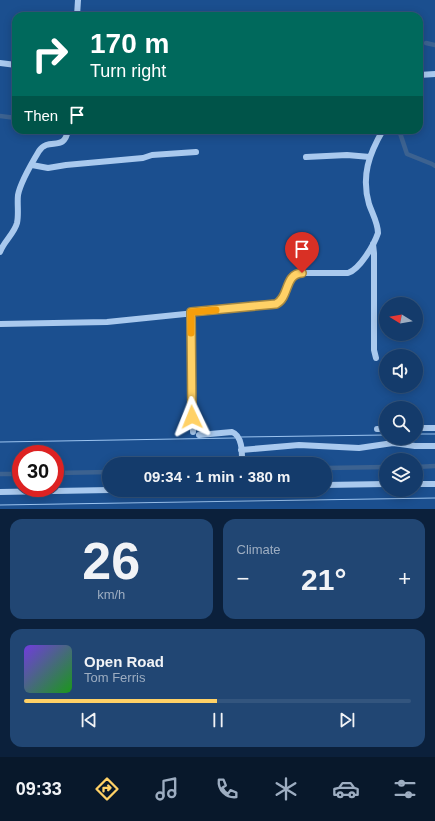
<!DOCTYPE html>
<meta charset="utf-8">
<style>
body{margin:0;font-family:Arial,sans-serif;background:#214673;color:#f1f3f6;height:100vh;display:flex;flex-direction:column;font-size:15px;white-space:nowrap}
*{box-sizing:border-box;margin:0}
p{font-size:13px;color:#9dadc1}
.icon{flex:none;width:22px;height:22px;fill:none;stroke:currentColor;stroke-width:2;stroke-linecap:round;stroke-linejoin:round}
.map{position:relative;height:509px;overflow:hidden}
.side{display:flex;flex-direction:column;gap:10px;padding:10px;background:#0b203b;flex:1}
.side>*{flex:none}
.top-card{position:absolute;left:12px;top:12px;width:411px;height:122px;border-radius:12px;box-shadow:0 2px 10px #0003,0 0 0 1px #33557e;background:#00695c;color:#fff;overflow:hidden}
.needle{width:26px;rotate:281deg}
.controls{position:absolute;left:379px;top:297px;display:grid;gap:8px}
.controls a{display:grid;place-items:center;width:44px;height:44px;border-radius:50%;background:#143b6b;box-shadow:0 2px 10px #0003,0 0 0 1px #33557e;font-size:20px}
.speed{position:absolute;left:12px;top:445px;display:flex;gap:8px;font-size:20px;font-weight:700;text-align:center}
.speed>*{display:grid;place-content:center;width:52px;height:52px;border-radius:50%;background:#143b6b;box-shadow:0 2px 10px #0003,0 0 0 1px #33557e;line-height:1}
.speed .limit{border:6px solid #d22;background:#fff;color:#111}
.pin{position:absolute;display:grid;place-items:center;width:34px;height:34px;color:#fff;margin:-41px -17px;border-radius:50% 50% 50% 0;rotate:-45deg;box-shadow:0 0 4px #0007}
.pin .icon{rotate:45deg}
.me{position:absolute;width:44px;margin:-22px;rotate:358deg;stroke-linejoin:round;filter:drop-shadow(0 0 3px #0008)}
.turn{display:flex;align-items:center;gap:14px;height:84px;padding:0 12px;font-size:18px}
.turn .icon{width:52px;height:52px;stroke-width:2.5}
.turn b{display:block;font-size:28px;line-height:34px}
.then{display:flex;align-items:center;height:38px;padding:0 12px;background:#0003;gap:8px;font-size:15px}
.big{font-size:30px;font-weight:700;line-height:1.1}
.side .widget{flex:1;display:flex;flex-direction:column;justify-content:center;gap:6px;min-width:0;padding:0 14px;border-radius:12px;background:#214673}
.side .dial{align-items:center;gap:0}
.dial b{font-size:52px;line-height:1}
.song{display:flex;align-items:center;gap:12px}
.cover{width:48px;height:48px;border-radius:6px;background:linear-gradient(135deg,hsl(260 70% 55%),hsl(120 70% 35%))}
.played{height:4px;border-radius:2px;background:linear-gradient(90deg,#ffd166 50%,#33557e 50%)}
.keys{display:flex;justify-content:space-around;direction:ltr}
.heat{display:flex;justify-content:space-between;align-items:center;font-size:22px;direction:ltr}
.side .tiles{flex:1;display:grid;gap:10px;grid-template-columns:1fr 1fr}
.widget:last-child{grid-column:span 2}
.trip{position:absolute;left:102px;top:457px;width:230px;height:40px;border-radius:20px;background:#143b6b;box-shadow:0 2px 10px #0003,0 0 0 1px #33557e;font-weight:700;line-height:40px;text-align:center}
.tab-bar{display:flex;height:64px;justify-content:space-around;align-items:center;background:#08182b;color:#9dadc1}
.tab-bar .icon{width:28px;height:28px}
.tab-bar .current{color:#ffd166}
.tab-bar b{font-size:18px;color:#f1f3f6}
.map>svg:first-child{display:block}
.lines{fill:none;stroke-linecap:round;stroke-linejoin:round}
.stream{stroke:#9cc4f0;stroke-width:1}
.canal{stroke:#3c6290;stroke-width:4.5}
.minor{stroke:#a9c9ee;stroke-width:6}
.route-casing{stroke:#a68842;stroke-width:10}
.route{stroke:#ffd166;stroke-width:7}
.slow{stroke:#f59e0b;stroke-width:7}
</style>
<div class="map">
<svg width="435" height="509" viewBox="0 0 435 509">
<rect width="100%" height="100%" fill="#1b4f8f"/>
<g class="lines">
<!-- stream -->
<path class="stream" d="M416,434h19
M241,437l145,-2
M0,442l235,-4
M0,505l435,-7"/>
<!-- canal -->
<path class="canal" d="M426,43l9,2
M0,116l16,2
M399,130l8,24 25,10 3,2
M416,467l19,-1
M325,468l61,-1
M55,473l54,-1
M0,474h21"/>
<!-- minor -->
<path class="minor" d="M77,16l1,-16
M0,63l16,2
M419,75l16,-1
M306,157l41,-2 23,2
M32,165l16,3 18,-3 77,-7 9,-3 44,-3
M373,244l1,9v97l2,8
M0,252c4,-11 14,-18 17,-29 2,-9 0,-19 1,-28 2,-11 15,-34 21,-44 10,-15 25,2 29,-21
M191,312l2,120
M0,324l107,-2 165,-17c21,-6 9,-31 30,-32h46c12,-4 26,-28 30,-40 0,-10 -6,-20 -9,-29 -8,-28 0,-50 14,-74
M416,428h19
M377,429h9
M199,435l33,-3c11,4 10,22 10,32
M241,450l58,-5 60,3 34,-5 22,3h20
M416,484h19
M325,485l61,-1
M0,492l110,-2"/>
</g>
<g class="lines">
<!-- route casing -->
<g class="route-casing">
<path id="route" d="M192,417l-1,-105 85,-8c14,-7 8,-30 26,-31"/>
</g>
<!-- route -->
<use href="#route" class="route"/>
<!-- slow -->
<path class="slow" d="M191,333v-21l25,-2"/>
</g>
</svg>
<div class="controls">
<a><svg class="needle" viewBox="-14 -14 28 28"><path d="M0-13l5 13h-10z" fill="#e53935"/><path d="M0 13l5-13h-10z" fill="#9dadc1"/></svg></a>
<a><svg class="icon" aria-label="sound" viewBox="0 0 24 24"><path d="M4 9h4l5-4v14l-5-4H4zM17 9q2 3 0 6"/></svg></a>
<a><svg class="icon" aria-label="search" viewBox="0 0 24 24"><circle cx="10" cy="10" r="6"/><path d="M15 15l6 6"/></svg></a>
<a><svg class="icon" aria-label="layers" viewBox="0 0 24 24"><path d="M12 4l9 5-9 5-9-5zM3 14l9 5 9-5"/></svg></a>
</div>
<div class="speed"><div class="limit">30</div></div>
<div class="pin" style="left:302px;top:273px;background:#d93025"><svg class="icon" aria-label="arrive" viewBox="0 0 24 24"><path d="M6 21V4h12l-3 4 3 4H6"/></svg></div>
<svg class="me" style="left:192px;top:417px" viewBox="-20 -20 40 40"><path d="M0-17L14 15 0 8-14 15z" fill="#ffd166" stroke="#fff" stroke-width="4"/></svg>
<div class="trip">09:34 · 1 min · 380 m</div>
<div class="top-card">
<div class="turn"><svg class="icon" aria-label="right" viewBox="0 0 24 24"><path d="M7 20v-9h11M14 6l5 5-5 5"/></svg><div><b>170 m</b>Turn right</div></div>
<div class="then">Then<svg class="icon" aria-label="arrive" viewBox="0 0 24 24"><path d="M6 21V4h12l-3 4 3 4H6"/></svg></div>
</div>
</div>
<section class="side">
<div class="tiles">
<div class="widget dial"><b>26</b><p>km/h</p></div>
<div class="widget"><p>Climate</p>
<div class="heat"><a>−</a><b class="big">21°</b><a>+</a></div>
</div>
<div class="widget">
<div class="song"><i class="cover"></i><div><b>Open Road</b><p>Tom Ferris</p></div></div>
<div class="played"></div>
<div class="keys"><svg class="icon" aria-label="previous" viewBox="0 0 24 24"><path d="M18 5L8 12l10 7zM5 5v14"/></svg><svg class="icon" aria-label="pause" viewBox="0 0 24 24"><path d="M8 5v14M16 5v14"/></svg><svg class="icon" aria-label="next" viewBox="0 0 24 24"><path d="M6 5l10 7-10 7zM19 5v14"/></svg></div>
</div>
</div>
</section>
<nav class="tab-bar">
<b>09:33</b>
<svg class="icon current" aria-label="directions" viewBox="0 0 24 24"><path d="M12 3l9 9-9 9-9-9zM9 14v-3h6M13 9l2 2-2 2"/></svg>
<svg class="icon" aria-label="music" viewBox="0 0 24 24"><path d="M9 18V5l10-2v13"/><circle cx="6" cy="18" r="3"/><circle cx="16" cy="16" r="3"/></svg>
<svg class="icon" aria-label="phone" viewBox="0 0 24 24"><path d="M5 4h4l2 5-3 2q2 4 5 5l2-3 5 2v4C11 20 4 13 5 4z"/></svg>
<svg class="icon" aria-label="climate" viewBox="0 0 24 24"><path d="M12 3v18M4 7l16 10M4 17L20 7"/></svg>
<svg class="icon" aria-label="car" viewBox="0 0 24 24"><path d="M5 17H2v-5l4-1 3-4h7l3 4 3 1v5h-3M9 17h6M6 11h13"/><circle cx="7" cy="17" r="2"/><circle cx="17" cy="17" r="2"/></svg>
<svg class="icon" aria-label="filters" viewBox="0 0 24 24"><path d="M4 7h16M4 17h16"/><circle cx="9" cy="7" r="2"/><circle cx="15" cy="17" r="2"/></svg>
</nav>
